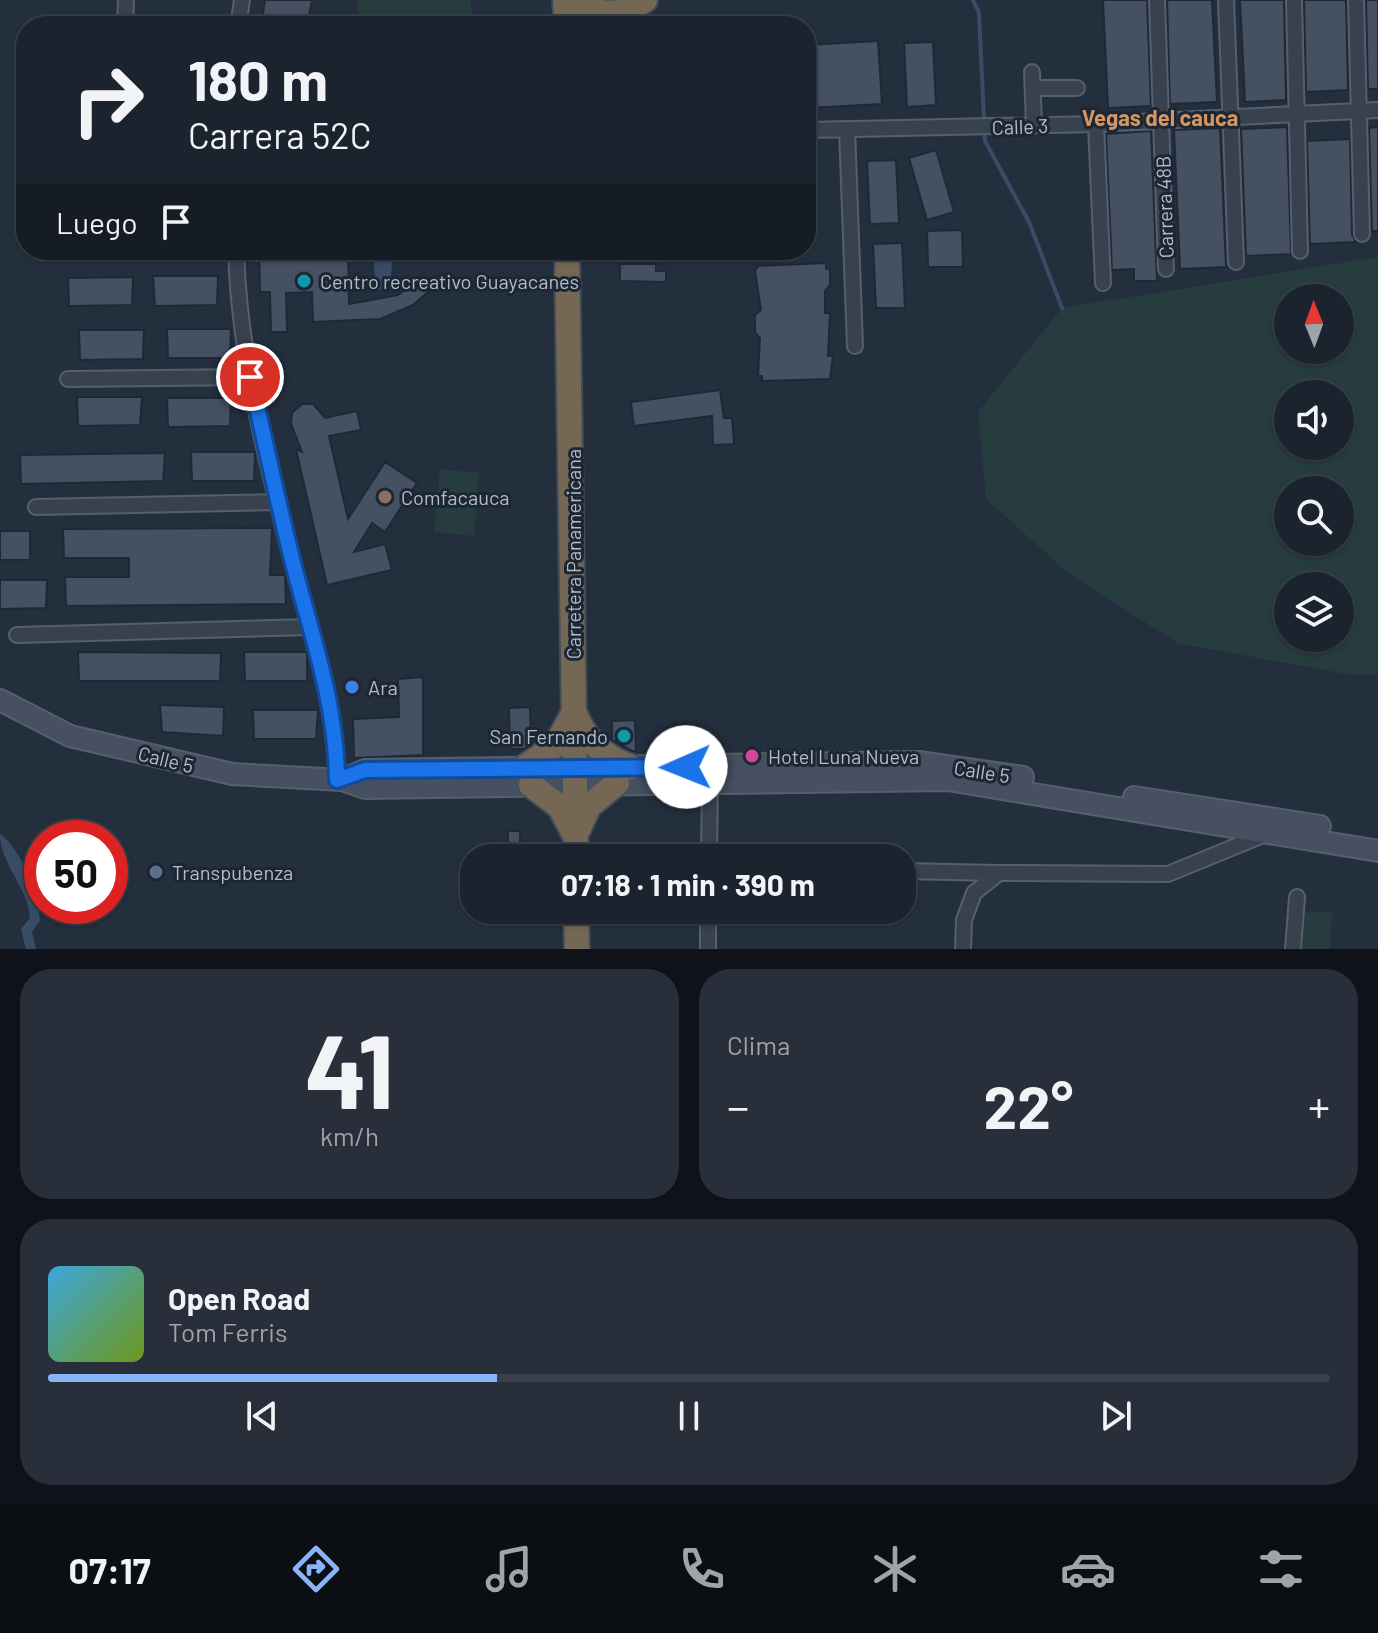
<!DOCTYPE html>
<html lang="es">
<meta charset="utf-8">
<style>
body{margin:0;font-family:Barlow,sans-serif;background:#282f3a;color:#f1f3f6;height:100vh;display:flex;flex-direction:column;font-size:30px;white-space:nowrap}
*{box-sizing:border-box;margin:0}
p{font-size:26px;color:#a0a4aa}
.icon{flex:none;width:44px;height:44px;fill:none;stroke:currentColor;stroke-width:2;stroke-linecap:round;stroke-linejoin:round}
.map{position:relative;height:949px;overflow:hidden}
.panel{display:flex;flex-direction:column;gap:20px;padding:20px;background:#0f1319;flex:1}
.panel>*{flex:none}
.top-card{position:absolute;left:16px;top:16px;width:800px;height:244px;border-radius:32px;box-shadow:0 2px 6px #0004,0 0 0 2px #39404a;background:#1b232e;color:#f1f3f6;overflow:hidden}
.needle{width:52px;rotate:359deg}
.fabs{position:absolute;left:1274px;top:284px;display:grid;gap:16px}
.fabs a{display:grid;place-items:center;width:80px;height:80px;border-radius:50%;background:#1b232e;box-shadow:0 2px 6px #0004,0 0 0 2px #39404a;font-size:40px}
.speed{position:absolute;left:24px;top:820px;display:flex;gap:16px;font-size:40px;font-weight:700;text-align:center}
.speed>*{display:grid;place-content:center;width:104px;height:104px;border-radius:50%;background:#1b232e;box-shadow:0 2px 6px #0004,0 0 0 2px #39404a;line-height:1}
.speed .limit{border:12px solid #d22;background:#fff;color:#111}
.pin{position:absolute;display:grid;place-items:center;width:68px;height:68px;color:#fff;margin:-34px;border:4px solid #fff;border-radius:50%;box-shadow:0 2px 8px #0007}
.me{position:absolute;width:88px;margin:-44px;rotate:269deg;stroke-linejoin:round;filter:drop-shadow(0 0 6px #0008)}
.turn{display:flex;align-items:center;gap:28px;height:168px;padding:0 40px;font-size:36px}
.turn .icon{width:104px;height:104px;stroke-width:2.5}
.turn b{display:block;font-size:56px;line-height:68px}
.then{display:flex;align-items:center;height:76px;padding:0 40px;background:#0003;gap:16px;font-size:30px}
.big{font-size:60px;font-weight:700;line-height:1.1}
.panel .tile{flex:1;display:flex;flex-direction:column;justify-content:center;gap:12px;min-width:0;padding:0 28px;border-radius:32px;background:#282f3a}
.panel .dial{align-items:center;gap:0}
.dial b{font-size:104px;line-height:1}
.song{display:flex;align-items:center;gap:24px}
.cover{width:96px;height:96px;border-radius:12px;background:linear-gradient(135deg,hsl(200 70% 55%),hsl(80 70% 35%))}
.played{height:8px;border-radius:4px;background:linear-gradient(90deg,#8ab4f8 35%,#39404a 35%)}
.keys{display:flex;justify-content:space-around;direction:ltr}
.heat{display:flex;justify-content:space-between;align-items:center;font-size:44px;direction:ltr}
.panel .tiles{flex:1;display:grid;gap:20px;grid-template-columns:1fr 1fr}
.tile:last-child{grid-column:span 2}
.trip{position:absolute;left:460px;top:844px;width:456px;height:80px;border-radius:32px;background:#1b232e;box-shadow:0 2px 6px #0004,0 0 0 2px #39404a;font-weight:700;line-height:80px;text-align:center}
.tab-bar{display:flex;height:128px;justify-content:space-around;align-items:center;background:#0b0e12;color:#a0a4aa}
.tab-bar .icon{width:56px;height:56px}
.tab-bar .active{color:#8ab4f8}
.tab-bar b{font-size:36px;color:#f1f3f6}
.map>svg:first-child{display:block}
.green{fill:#263c3f;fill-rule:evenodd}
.water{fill:#394c67}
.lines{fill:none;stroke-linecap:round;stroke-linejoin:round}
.stream{stroke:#394c67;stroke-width:4}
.building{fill:#455162;stroke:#1f2835;stroke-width:2}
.street-casing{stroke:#565f6c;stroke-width:18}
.secondary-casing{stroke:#565f6c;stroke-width:24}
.highway-casing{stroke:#434c59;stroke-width:28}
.street{stroke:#38414e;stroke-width:14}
.secondary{stroke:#465061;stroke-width:20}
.highway{stroke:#746855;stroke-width:24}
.route-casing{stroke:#114b97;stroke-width:20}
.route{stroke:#1a73e8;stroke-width:14}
.culture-dot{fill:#0f9aa8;stroke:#1d2633;stroke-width:3}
.education-dot{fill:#8d6e63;stroke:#1d2633;stroke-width:3}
.shop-dot{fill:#3f7fe0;stroke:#1d2633;stroke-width:3}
.hotel-dot{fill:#d1479c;stroke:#1d2633;stroke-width:3}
.service-dot{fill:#5c6f8a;stroke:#1d2633;stroke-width:3}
.labels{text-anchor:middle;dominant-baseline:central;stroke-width:6;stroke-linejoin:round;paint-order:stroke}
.street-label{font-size:20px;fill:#b4bcc9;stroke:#1d2633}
.poi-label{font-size:20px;fill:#b4bcc9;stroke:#1d2633;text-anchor:start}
.neighbourhood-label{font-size:22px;font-weight:bold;fill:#d59563;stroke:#1d2633}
</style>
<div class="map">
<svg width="1378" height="949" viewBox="0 0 1378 949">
<rect width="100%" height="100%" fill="#242f3e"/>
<!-- green -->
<path class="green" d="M357,0h114l1,26h-113z
M1378,257v417h-32l-169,-31 -111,-72 -80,-72 -8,-87 84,-104zM1288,298h52v52h-52zM1288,394h52v52h-52zM1288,490h52v52h-52zM1288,586h52v52h-52z
M440,469l39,4 -5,63 -40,-4z
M1305,911l27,2 -2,36h-28z"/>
<!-- water -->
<path class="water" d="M373,250h20l-3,39 -14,1z
M0,834c22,16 38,60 40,87l-8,11 4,17h-10l-5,-20 9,-11c-2,-31 -30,-54 -30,-84z"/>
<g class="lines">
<!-- stream -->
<path class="stream" d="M973,0l6,13 6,128 44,81 33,86"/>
</g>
<!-- building -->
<path class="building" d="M265,0h47l-5,26h-46z
M1103,0h44l4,106 -43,2z
M1167,0h45l5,102 -47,2z
M1240,0h44l2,100 -41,2z
M1304,0h42l2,90 -42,2z
M1366,0h12v89h-10z
M878,41l4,63 -75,4 -1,-63z
M933,42l3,63 -29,2 -3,-64z
M1287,127l4,127 -45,2 -5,-127z
M1378,127v104h-6l-3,-103z
M1220,128l6,139 -46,2 -6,-139z
M1151,131l6,150h-23v-12l-22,1 -6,-136z
M1350,139l2,95 4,8 -46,2 -3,-103z
M936,150l18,62 -27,8 -18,-62z
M896,160l3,63 -29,1 -3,-63z
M962,230l1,37h-35l-1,-36z
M902,243l3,65h-29l-3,-64z
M259,250h89l1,54 49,-9 20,-15 20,3 -25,22 -33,14 -67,3 -1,-30 -26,1 1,39h-16l-1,-40h-10z
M826,263v6h4v16l-5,6v22h5l-2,43h5l-3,23 -68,2v-5h-4l2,-38 -5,-5v-18l6,-5 -6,-39 3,-5z
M620,264h36v7h10v11l-46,-1z
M153,276h65l-1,29 -62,1z
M133,277l-1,28 -63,1 -1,-28z
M167,329h64l-1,29h-62z
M79,330h65l-1,29 -63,1z
M720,390l4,28h8l2,26 -21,1 -1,-29 -78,10 -3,-24z
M77,397h65l-2,28 -62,1z
M167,398h64l-1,28 -62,1z
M302,404h11l12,14 32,-7 4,19 -32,6 19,83 37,-57 32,21 -32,49 -13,-9 -18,29 31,-8 7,26 -65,15 -31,-136 6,3 -11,-28 1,-11z
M191,452h64l-1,29h-62z
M165,453l-2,28 -142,3 -1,-29z
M272,528l-2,47h15l1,29 -220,2 -1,-29h64v-19h-65l-1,-29z
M0,531h30v29h-30z
M0,580h47l-1,28 -46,1z
M78,652l143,1 -1,28h-141z
M244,652h63v29h-62z
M423,677v78l-69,3 -1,-39 46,-2 -1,-38z
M160,705l64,2 -1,29 -61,-4z
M530,707l1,38 -7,4h-14l-1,-41z
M253,710h65l-2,29h-62z
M635,720l1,31h-4l-20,-11v-19z
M508,831h12v27h-12z"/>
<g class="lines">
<!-- street casing -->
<g class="street-casing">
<path id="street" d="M1157,0l9,269
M1226,0l10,262
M1294,0l6,251
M1356,0l6,234
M125,26l1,-26
M238,26l4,-26
M1032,72l2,52
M1033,88h44
M1096,124l7,159
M847,129l8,217
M806,130l290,-6 282,-14
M236,250c3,108 32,218 59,323 19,70 41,134 42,207
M81,252l155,-1
M68,379l182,-2
M36,507l243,-5
M17,635l293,-8
M709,858l1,-76
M902,871l97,2
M708,949v-39
M963,949l1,-29 10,-27 25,-20 169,1 100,-41
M1293,949l4,-52"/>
</g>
<!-- secondary casing -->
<g class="secondary-casing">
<path id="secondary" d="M0,700l70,36 162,38 110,6 23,8 583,-8 430,71
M342,780l23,-10 554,-8 104,15
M1134,797l186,29"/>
</g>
<!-- highway casing -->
<g class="highway-casing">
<path id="highway" d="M565,0l2,26
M575,0c22,18 48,16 70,0
M567,250l9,608
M575,714c11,27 29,43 56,53
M525,767l31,-22 17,-31
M531,785l29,22 14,27
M578,830l11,-24 28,-23
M576,910l1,39"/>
</g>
<!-- street -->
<use href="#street" class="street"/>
<!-- secondary -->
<use href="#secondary" class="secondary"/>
<!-- highway -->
<use href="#highway" class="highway"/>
</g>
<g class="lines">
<!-- route casing -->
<g class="route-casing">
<path id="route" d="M250,377c15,63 28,127 44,190 19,73 42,136 43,213l28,-10 321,-3"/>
</g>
<!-- route -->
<use href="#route" class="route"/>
</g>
<!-- markers -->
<g class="culture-dot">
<circle cx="304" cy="281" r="8"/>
<circle cx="624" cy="736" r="8"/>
</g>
<circle class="education-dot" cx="385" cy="497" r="8"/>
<circle class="shop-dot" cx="352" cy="687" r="8"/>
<circle class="hotel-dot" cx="752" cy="756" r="8"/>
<circle class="service-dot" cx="156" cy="872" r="8"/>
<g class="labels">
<!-- street labels -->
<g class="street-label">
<text transform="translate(1020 126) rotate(-2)">Calle 3</text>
<text transform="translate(1164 207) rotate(-92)">Carrera 48B</text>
<text transform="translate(573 554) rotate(-90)">Carretera Panamericana</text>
<text transform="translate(166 759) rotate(14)">Calle 5</text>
<text transform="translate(982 771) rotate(9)">Calle 5</text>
</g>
<!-- poi labels -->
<g class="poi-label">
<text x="320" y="281">Centro recreativo Guayacanes</text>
<text x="401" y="497">Comfacauca</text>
<text x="368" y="687">Ara</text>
<text x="608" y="736" text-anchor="end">San Fernando</text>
<text x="768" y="756">Hotel Luna Nueva</text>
<text x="172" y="872">Transpubenza</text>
</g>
<!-- neighbourhood labels -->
<g class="neighbourhood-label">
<text x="1160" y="117">Vegas del cauca</text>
</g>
</g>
</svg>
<div class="fabs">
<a><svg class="needle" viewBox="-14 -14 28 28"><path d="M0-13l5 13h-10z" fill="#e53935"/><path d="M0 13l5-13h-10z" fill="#a0a4aa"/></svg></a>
<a><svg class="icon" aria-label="sound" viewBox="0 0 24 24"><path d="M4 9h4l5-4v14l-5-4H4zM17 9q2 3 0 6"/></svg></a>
<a><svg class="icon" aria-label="search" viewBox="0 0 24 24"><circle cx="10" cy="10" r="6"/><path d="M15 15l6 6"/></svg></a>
<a><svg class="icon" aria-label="layers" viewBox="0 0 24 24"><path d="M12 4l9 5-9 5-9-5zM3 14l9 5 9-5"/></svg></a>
</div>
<div class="speed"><div class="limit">50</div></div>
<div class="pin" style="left:250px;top:377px;background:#d93025"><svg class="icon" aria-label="arrive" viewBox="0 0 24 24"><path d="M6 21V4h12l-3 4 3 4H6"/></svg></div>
<svg class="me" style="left:686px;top:767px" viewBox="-20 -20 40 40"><circle r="19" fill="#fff"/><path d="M0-13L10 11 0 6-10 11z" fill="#1a73e8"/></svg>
<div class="trip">07:18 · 1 min · 390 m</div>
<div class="top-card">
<div class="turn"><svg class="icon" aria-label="right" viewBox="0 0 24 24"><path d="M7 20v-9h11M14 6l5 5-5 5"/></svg><div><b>180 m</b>Carrera 52C</div></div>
<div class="then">Luego<svg class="icon" aria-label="arrive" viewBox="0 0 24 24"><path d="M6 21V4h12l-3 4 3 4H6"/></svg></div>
</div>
</div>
<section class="panel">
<div class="tiles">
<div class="tile dial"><b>41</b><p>km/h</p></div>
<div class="tile"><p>Clima</p>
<div class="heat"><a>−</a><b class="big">22°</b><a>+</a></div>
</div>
<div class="tile">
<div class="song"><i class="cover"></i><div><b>Open Road</b><p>Tom Ferris</p></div></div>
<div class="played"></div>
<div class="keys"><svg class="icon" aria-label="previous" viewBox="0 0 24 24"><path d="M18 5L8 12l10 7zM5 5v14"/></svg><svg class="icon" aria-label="pause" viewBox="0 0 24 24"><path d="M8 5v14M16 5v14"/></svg><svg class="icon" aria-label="next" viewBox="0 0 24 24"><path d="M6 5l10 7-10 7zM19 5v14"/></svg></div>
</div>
</div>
</section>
<nav class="tab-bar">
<b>07:17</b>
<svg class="icon active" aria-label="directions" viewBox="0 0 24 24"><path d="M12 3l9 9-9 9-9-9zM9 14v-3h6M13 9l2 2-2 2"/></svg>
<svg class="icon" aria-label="music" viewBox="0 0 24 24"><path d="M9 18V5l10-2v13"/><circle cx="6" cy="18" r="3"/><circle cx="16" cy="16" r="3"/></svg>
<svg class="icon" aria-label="phone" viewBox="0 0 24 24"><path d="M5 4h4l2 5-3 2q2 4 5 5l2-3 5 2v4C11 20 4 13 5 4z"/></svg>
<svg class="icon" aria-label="climate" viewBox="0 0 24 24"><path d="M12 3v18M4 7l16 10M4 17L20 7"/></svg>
<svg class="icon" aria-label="car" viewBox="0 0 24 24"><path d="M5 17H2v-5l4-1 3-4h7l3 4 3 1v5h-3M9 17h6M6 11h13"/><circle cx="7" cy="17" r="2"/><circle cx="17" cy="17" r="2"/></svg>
<svg class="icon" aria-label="filters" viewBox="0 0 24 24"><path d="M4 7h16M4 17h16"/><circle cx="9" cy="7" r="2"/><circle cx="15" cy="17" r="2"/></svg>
</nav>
